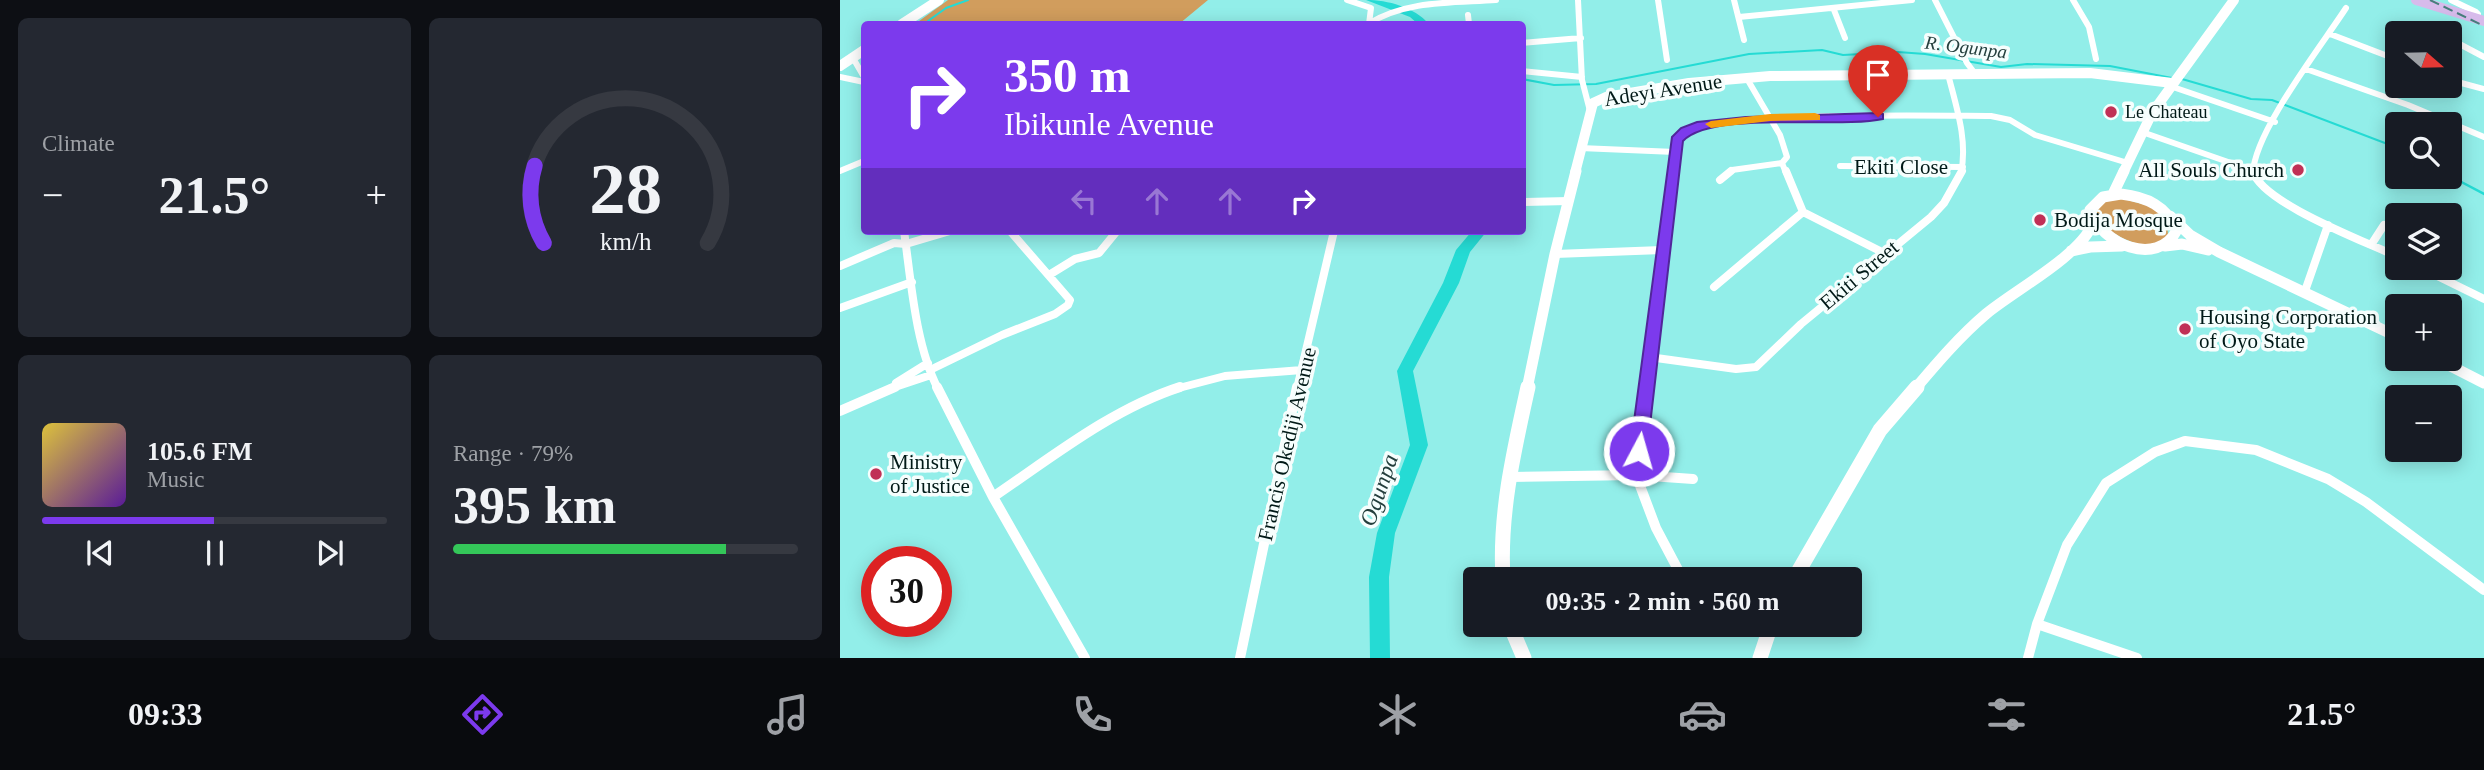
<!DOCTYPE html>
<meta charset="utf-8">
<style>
body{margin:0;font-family:"Times New Roman",serif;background:#242831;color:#f1f3f6;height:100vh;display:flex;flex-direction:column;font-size:26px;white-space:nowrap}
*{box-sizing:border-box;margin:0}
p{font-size:23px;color:#9ea1a6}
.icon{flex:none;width:38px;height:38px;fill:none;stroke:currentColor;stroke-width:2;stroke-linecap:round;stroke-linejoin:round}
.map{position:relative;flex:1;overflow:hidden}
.details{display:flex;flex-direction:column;gap:18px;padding:18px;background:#0d0f14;width:840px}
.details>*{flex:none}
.guide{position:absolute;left:21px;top:21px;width:665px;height:214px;border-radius:7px;box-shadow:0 4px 18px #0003;background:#7c3aed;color:#fff;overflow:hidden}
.needle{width:46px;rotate:110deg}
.tools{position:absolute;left:1545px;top:21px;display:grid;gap:14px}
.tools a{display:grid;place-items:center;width:77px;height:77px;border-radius:7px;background:#171b24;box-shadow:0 4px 18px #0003;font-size:35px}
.speed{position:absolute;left:21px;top:546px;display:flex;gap:14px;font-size:35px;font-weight:700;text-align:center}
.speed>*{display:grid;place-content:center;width:91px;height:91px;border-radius:50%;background:#171b24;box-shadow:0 4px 18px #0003;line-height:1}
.speed .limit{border:10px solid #d22;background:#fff;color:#111}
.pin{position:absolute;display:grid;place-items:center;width:60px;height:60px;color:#fff;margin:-72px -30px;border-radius:50% 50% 50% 0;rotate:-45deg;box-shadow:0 0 7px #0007}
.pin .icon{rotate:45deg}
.me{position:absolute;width:77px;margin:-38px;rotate:6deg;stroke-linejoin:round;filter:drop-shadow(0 0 5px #0008)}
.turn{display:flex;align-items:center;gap:24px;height:147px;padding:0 28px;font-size:32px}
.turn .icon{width:91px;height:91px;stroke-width:2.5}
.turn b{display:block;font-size:49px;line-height:60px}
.lanes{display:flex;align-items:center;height:66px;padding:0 28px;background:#0003;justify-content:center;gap:35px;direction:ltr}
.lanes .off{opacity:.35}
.big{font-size:52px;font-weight:700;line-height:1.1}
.details .widget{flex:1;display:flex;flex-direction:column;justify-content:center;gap:10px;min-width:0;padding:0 24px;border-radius:10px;background:#242831}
.details .dial{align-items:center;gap:0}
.dial svg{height:182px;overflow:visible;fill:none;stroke:#363941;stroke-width:7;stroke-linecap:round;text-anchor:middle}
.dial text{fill:#f1f3f6;stroke:none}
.song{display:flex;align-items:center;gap:21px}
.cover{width:84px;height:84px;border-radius:10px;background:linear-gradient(135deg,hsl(50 70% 55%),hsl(270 70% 35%))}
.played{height:7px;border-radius:4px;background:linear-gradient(90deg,#7c3aed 50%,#363941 50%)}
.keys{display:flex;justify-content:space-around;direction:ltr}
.heat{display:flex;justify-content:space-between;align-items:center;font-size:38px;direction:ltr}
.charge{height:10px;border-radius:5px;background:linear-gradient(90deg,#34c759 79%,#363941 0)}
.details .tiles{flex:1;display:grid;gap:18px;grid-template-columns:repeat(2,1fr)}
.trip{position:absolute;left:623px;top:567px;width:399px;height:70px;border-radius:7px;background:#171b24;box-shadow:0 4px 18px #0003;font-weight:700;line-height:70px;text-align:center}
.menu{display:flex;height:112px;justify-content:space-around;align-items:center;background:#090b0e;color:#9ea1a6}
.menu .icon{width:49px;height:49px}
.menu .on{color:#7c3aed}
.menu b{font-size:32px;color:#f1f3f6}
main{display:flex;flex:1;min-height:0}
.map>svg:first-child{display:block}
.green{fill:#d19d5d}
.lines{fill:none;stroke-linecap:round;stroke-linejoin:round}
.stream-far1{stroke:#25dbd4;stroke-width:2}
.stream{stroke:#25dbd4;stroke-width:2.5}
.river{fill:#25dbd4;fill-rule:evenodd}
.street-far2{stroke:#fff;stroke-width:6}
.street-far1{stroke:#fff;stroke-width:8}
.street{stroke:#fff;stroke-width:10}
.secondary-far2{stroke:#fff;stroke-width:10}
.secondary-far1{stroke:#fff;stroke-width:11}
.secondary{stroke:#fff;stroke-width:15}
.primary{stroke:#d7bbeb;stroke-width:10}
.rail{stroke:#467f7c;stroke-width:2;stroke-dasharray:10 5;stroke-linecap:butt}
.route{fill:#7c3aed;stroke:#51269a;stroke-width:2}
.slow{fill:#f59e0b}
.poi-dot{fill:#c03156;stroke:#f6fefd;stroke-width:2.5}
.labels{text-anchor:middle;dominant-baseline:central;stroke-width:7;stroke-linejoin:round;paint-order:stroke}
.far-poi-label{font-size:18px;fill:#001917;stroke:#f6fefd;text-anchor:start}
.far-water-label{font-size:19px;font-style:italic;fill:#243f3d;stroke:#f6fefd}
.street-label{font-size:21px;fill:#001917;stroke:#f6fefd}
.poi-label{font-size:21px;fill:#001917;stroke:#f6fefd;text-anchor:start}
.water-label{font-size:23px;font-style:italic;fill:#243f3d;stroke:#f6fefd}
</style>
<main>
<section class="details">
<div class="tiles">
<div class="widget"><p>Climate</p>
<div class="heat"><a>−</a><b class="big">21.5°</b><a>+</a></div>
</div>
<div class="widget dial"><svg viewBox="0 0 100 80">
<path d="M14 69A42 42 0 1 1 86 69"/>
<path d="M14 69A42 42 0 0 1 10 35" stroke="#7c3aed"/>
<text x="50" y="56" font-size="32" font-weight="700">28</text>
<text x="50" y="72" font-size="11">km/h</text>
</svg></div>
<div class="widget">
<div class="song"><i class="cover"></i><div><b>105.6 FM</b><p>Music</p></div></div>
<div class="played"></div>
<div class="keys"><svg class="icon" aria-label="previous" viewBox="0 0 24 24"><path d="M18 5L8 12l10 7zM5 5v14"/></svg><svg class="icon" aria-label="pause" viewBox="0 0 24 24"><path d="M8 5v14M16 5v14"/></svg><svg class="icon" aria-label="next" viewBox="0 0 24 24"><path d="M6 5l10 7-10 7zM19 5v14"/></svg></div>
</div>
<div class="widget"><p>Range · 79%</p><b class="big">395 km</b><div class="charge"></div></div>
</div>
</section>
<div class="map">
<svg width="1644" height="658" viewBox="0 0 1644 658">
<rect width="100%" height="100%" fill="#92eee9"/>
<!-- green -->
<path class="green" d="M108,0h260l-29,24h-264z
M1280,198l33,9 14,14 1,14c-23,22 -49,1 -70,-12l-2,-15 6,-6z"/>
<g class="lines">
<!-- stream-far1 -->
<path class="stream-far1" d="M95,24l-7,-3 18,-13 22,-8
M682,79l32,6 42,-1 153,-30 73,-4 21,5 55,-3 27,2 76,13 26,-3 83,2 62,12
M1342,79l69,20 21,1 126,48"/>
<!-- stream -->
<path class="stream" d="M1610,176l34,18"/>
<!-- river -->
<path class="river" d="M526,0c22,0 48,7 63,24h-11l-8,-7z
M632,231h15l-17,21 -11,31 -46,88 15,74 -33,88 -6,44 1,81h-20l-1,-81 8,-44 33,-88 -13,-74 46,-88 13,-33z"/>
<!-- street-far2 -->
<path class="street-far2" d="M507,0l24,8 -2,16
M738,0l4,80 8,31
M818,0l9,60
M894,0l10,40
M1095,0l32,63 9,12
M1233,0l16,27 7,32
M1611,0l25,12 2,2 -3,4
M994,10l11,28
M628,15l1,9
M899,17l173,-17
M528,24c38,-24 85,-21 128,-24
M1490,34l68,26
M1610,39l34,18
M682,43l59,-5
M11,59l2,-1 11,19
M1466,69l102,36 76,32
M682,71l60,6
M1108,74c8,32 20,66 13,99
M0,77l24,5
M906,77l34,58 7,22 -5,6 4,10
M1610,80l34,9
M1330,86l105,36
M1302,132l112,39
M740,148l95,4
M1000,166l123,1
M0,171l24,-10
M832,173c2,-13 0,-31 11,-40 26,-22 260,-17 308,-17l19,4 25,15 93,28
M888,173l4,-3 50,-7
M1413,173c1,-41 69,-128 93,-165"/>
<!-- street-far1 -->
<path class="street-far1" d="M946,171l17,41 81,41
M1413,171c8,32 114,71 145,86
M880,180l11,-9
M682,202l47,-1
M64,231c7,49 11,113 34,158
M1531,245l13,-20
M715,254l107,-4
M0,266l54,-23 12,1 44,-13
M1581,268l63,31
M209,275l26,-16 24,-6 18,-22
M874,287l89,-75
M1465,291l23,-66
M0,308l72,-26
M809,357l87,12 20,-2 45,-43 130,-107 13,-14 18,-32
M90,370l72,-35 53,-21 13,-9 2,-5 -60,-69
M56,383l32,-20
M49,389l42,-14
M335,389l50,-13 77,-6
M457,389l37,-158
M806,389l26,-218"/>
<!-- street -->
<path class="street" d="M97,387l56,110 92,161
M807,387l-11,88 20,53 27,51
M0,411l55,-24
M669,477l127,-2 57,4
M153,497c59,-40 119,-88 187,-110
M1197,624l100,34
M400,658l57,-271
M1188,658l9,-34 30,-79 39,-62 49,-31 30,-11 71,9 72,29 38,23 118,88"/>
<!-- secondary-far2 -->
<path class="secondary-far2" d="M62,24l37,-24
M0,66l24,-16
M735,173l18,-70 13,-6 83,-14 81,-7 320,-3 82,10
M1283,173l29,-60 82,-113"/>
<!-- secondary-far1 -->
<path class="secondary-far1" d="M1273,194l11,-23
M1281,194c26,3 45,12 56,36 -20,38 -76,14 -87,-20l13,-13z
M1330,216l20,19 29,17 179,85
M1325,246l17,-2 26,6
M1231,251l19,-4 32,-1
M1597,359l47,24
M687,389l28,-135 21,-83
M1075,389c22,-26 45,-53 71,-75 29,-24 92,-57 107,-90"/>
<!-- secondary -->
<path class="secondary" d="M663,579c-4,-65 11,-129 25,-192
M954,579l86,-149 37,-43
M670,625l14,33
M920,658l11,-33"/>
<!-- primary -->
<path class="primary" d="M1576,0l68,21"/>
<!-- rail -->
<path class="rail" d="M1590,0l54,26"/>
</g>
<!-- route -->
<path class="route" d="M1038,113l5,1v5c-45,10 -170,-9 -200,22l-36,310 -2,5 -6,3 -7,-3 -2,-5 42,-314 9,-9 16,-6 49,-5z"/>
<!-- slow -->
<path class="slow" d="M975,113l5,2v5l-50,1 -59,7 -6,-4 6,-3 59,-7z"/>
<!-- markers -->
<g class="poi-dot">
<circle cx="1271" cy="112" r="7"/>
<circle cx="1458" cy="170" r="7"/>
<circle cx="1200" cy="220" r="7"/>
<circle cx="1345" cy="329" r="7"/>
<circle cx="36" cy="474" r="7"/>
</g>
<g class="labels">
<!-- far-poi labels -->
<g class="far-poi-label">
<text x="1285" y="112">Le Chateau</text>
</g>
<!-- far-water labels -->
<g class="far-water-label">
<text transform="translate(1126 47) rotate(7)">R. Ogunpa</text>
</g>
<!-- street labels -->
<g class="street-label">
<text transform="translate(823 90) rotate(-9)">Adeyi Avenue</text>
<text x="1061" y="167">Ekiti Close</text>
<text transform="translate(1019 275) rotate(-40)">Ekiti Street</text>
<text transform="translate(447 444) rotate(-77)">Francis Okediji Avenue</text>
</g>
<!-- poi labels -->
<g class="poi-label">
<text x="1444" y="170" text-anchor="end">All Souls Church</text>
<text x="1214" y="220">Bodija Mosque</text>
<text x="1359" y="317">Housing Corporation<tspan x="1359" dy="24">of Oyo State</tspan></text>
<text x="50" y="462">Ministry<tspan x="50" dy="24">of Justice</tspan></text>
</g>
<!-- water labels -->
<g class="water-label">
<text transform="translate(539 490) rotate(-71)">Ogunpa</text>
</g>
</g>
</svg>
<div class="tools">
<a><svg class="needle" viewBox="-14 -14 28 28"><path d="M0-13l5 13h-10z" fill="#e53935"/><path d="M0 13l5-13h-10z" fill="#9ea1a6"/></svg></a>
<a><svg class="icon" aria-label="search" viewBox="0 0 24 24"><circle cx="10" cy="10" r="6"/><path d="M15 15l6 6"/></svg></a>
<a><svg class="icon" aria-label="layers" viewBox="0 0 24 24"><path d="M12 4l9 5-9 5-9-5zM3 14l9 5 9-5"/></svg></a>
<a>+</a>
<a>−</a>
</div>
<div class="speed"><div class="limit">30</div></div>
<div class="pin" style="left:1038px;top:117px;background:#d93025"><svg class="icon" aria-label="arrive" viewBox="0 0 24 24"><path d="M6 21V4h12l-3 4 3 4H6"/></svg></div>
<svg class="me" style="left:799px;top:451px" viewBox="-20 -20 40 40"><circle r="17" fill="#7c3aed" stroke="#fff" stroke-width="3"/><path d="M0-11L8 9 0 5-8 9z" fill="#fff"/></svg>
<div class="trip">09:35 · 2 min · 560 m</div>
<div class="guide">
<div class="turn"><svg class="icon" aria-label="right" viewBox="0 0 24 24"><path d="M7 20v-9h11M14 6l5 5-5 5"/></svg><div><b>350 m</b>Ibikunle Avenue</div></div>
<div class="lanes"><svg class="icon off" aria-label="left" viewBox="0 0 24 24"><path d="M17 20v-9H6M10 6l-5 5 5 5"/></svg><svg class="icon off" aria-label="ahead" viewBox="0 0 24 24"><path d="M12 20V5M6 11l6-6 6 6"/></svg><svg class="icon off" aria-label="ahead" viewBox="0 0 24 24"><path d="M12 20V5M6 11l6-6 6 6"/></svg><svg class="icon" aria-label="right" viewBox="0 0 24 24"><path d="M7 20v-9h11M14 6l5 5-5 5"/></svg></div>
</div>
</div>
</main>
<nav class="menu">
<b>09:33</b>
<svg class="icon on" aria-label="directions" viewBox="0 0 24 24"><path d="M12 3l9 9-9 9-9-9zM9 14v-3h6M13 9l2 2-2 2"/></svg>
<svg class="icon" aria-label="music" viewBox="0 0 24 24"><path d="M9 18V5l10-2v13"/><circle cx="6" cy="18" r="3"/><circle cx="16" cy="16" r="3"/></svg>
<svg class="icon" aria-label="phone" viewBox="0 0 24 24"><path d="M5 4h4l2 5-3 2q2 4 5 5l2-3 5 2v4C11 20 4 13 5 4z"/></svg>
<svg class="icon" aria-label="climate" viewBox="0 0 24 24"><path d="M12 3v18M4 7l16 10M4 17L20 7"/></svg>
<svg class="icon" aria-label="car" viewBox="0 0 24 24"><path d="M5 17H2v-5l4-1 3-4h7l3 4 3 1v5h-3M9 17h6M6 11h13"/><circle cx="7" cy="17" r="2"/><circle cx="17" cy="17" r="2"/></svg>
<svg class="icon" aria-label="filters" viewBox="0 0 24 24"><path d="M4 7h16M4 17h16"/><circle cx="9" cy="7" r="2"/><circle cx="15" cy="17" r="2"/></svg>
<b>21.5°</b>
</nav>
